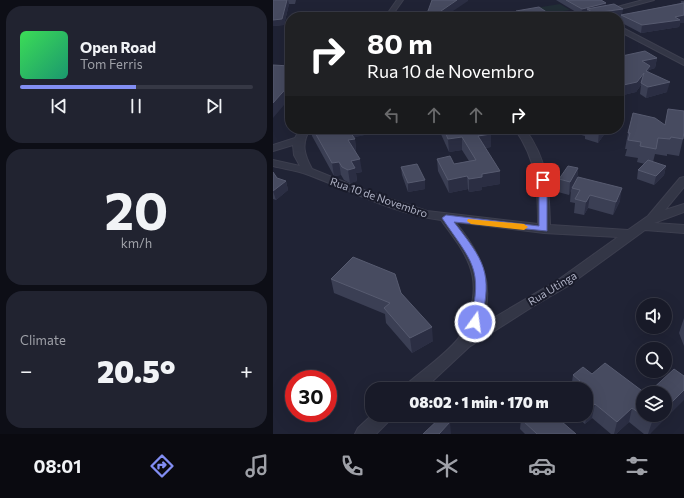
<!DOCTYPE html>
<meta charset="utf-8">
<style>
body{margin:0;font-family:Commissioner,sans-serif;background:#212330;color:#f1f3f6;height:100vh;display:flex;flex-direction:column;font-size:15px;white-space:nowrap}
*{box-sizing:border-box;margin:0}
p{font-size:13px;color:#9fa1a8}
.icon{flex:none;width:22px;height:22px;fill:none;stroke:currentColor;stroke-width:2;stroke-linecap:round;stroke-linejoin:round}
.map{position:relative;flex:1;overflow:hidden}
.side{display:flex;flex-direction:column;gap:6px;padding:6px;background:#0d0e16;width:273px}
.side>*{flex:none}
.guide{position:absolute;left:12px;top:12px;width:339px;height:122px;border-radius:16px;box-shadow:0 4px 16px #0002,0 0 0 1px #363845;background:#202124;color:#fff;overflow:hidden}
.tools{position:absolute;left:363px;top:298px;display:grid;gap:8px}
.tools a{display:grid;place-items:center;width:36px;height:36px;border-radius:50%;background:#181a28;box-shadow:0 4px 16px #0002,0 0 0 1px #363845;font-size:20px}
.speed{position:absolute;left:12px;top:370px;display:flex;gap:8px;font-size:20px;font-weight:700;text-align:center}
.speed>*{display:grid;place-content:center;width:52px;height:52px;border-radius:50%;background:#181a28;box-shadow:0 4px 16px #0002,0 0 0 1px #363845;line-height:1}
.speed .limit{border:6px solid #d22;background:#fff;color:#111}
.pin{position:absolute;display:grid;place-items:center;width:34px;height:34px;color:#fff;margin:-17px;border-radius:8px;box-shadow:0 2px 6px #0006}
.me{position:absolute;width:44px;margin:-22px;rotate:14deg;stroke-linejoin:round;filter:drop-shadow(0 0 3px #0008)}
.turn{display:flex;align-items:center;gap:14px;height:84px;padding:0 16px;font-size:18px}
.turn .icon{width:52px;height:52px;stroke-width:2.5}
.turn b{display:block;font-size:28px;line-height:34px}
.lanes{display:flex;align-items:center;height:38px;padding:0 16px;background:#0003;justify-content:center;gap:20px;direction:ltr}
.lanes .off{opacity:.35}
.big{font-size:30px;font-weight:800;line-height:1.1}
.side .card{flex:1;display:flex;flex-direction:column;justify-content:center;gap:6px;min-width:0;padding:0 14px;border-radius:16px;background:#212330}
.side .dial{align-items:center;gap:0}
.dial b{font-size:52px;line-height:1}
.song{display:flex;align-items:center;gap:12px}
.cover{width:48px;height:48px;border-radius:6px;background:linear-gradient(135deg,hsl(130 70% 55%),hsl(160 70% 35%))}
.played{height:4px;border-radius:2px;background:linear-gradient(90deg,#828ef3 50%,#363845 50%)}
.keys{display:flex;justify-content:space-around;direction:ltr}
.heat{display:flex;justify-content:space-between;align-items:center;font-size:22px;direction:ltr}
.trip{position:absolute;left:92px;top:382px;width:228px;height:40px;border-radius:16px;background:#181a28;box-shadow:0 4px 16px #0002,0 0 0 1px #363845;font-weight:800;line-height:40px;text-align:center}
.dock{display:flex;height:64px;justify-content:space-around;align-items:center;background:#0a0a10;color:#9fa1a8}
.dock .icon{width:28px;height:28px}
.dock .on{color:#828ef3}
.dock b{font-size:18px;color:#f1f3f6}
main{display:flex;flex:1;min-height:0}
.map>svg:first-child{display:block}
.green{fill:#222e36}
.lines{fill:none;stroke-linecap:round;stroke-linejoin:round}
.street-casing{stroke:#3d3f4f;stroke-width:2}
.street{fill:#333646;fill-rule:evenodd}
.wall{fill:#3b3f54}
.shaded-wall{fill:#2b2e43}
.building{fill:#474b60;stroke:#575b70}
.route{fill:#828ef3;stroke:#545c9e}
.slow{fill:#f59e0b}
.labels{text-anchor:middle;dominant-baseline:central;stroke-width:4;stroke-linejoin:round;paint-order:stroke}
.street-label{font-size:11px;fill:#adb0c3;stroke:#191b2a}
</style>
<main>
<section class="side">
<div class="card">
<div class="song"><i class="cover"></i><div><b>Open Road</b><p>Tom Ferris</p></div></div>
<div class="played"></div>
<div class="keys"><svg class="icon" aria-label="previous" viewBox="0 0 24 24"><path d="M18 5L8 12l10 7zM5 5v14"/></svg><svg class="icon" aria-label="pause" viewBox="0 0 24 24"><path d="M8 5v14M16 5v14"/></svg><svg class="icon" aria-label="next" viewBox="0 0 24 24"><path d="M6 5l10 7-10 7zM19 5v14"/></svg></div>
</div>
<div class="card dial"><b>20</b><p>km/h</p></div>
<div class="card"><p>Climate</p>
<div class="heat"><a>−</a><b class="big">20.5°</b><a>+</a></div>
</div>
</section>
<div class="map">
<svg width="411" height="434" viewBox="0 0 411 434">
<rect width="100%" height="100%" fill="#202335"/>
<!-- green -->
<path class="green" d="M287,4l10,6 -32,5 -9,-6z"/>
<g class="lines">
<!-- street casing -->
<g class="street-casing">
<path id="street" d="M124,0h6l-12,17h-6z
M370,0h11l-63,17h-11z
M346,26l65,34v5l-65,-34z
M27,129h10c-9,15 -6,25 2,40l57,23 58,19 111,13c0,-37 -1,-63 -23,-95h10c23,31 24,59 25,96l78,5 20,-14 32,-38 4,-1v10l-19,23 19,-6v8l-30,11 30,2v8l-39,-3 -77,56 -36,21 -63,40 -45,42h-19l2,-5c16,-14 38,-29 51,-45 5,-6 9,-17 11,-25 14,-40 -5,-63 -28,-94 -47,-6 -91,-30 -135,-46 -11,-4 -22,-5 -33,-8v-6l27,6 -6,-11 -1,-10 -20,6v-6l22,-7zM182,222l89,11 74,4 -60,43 -78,46c18,-40 0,-74 -25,-104z
M99,415h21l-3,5 -14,14h-21l3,-6z"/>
</g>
<!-- street -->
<use href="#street" class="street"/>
</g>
<!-- wall -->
<path class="wall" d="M0,0h23l-1,4h-6l-5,21 -11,1z
M283,0h45l5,3 -1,3 17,9 59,-12v-2h3v22h-4l-1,4 -38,6 -21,-11v-4h-1v-1h-32v-3l-6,1z
M243,11l38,6h-39z
M346,54l3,2 35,2 -2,10 -6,2 -1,2 19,20 -21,6 -6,-4 1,-9 -5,7 -17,4z
M360,113l50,26 -4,17 -12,-2v2l-12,-2 -2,8 13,4 -2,9 -10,10 -17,-6 1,-9 7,-6 -8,-2 1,-4 -13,-2 2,-7h-2l3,-16z
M38,129h57l1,5 -15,3 1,2 1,12 -1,1 7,20 -6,1 1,8 -7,2 -6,-3 -3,-5 -7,1 -22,-40z
M167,129h48l3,5v13l-6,1 15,36 -18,3v3l-13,2 -1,-3 -19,4 -11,-22 -1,-12 17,5 15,-3 -7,-11 -13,2 -9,-20z
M286,129h49l-10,14 -13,-4v-3z
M128,167l24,22 -17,3 -6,-17z
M305,168l-1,12 43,21 -7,14 -25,-7 -4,7 -10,-2 1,-10 -5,-1 1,-12 -2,5 -11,-3 1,-13z
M0,172l4,6 9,3 2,9 -12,10 -3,-1z
M58,279l70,14 32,48 -21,12 -26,-30 -1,-9 -51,-21z
M411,318v28l-5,-13z
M401,369l-24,65h-6l-15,-12 -13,12h-5l-19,-16 -7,6 -11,-9h12v-26h-15l2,-14 19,-1 51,41z
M248,419l55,15h-51l-5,-5z"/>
<!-- shaded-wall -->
<path class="shaded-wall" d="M14,0h1l1,4 -5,21 -11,1v-6z
M184,0h11v1l-24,16 -3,-6z
M333,3l-1,6h-18v5l-6,1 1,-6z
M350,9l-1,7 -1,-1 -1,3h-1v-1h-26l1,-4z
M411,15v8h-4l-1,4 -38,6 1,-8z
M384,58l-2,10 -6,2 -1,6 -6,-15z
M371,73l-3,12 -5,7 -17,4v-10z
M397,82l-3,10 -21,6 2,-11z
M17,84v14l-17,20v-15z
M74,129h21l1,5 -21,5z
M328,129h7l-10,14 1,-12z
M218,134v13l-13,2v-13z
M189,137v13l-13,2 -1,-13z
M82,139l1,12 -6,2 -2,-13z
M87,159l2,13 -6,1 1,8 -7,2 -2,-13 3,-9z
M66,162l2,13 -7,1 -2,-13z
M393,166l-2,9 -10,10 2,-9z
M305,168l-1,13 -5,7 -1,2 -2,5 1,-13z
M227,171v13l-18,3v3l-13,2v-13l13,-5z
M194,176l1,13 -19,4 -1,-13z
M152,180v9l-17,3v-9z
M13,181l2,9 -12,10 -3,-9z
M349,188l-2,13 -7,14 3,-13z
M317,195l-2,13 -4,7 2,-13z
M159,327l1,14 -21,12 -2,-15z
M411,390v10l-34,34h-2l4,-12 7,-7h6v-6z
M322,404l-3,14 -7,6 3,-14z
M359,408l-3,14 -13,12h-2l3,-12z
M177,422l1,12h-12z"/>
<!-- building -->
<path class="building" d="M0,0h14l-5,19 -9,1z
M159,0h25l-16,11 11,6h-32l8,-6z
M293,0h35l5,3 -24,6z
M411,3v12l-9,2 5,3 -38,5 -21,-10z
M341,4l9,5 -29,4 -7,-4z
M266,7l15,10h-30l-8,-6z
M372,51l12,7 -15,3 8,5 -4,5 24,11 -22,5 -7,-4 3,-10 -7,9 -18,4v-14h1l-1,-1v-17l3,2z
M0,65l17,1v18l-17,19z
M395,109l16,2v20l-1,8 -12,-2 -1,2 -12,-1 -2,11 -16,-3 1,-4 -13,-2 2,-7h-2l5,-20 22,5 10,7z
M40,129h35l7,10 -7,1 12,19 -9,2 4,7 -7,2 -6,-3 -3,-5 -7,1z
M171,129h44l3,5 -13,2 22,35 -18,3v3l-13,2 -2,-3 -19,4 -11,-21 13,-3 4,8 22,-4 -14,-23 -14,2z
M316,129h12l-2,2z
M375,160l18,6 -10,10 -18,-6z
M144,164l8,16 -17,3 -7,-16z
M295,166l10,2 -8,14 -11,-3z
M0,172l4,6 9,3 -13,10z
M305,177l44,11 -6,14 -26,-7 -4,7 -11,-3 5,-9 -8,-2z
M80,257l42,17 6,19 31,34 -22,11 -26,-30 6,-5 -59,-24z
M332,363l40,30h-2v22h16l-7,7 -20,-14 -15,14 -22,-18 -7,6 -2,-1v-20h-16l10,-8 -7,-6 10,-8 9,7z
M401,369l10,7v14l-19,19v-16h-17z
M253,415h28l22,19h-39l-16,-15z
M169,416l8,6 -11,12h-16z"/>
<!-- route -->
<path class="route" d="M270,178l4,2v51l-93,-9c30,39 39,50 27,100l-2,3h-8l-1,-3c14,-54 1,-61 -28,-104l4,-3 93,11v-46z"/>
<!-- slow -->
<path class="slow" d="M195,219l56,5 4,3 -4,3 -53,-6 -4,-3z"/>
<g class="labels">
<!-- street labels -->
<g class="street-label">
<text transform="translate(106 197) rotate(19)">Rua 10 de Novembro</text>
<text transform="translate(279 288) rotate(-31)">Rua Utinga</text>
</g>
</g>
</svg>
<div class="tools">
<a><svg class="icon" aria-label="sound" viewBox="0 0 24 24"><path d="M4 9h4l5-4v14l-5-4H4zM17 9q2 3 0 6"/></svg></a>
<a><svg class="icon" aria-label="search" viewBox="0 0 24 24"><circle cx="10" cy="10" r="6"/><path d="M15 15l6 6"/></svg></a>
<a><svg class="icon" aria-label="layers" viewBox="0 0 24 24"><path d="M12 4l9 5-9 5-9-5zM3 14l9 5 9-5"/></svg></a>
</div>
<div class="speed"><div class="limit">30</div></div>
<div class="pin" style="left:270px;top:180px;background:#d93025"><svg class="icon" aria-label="arrive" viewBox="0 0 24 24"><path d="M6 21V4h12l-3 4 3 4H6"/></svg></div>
<svg class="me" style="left:202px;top:322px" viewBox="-20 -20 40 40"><circle r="17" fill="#828ef3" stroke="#fff" stroke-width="3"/><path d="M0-11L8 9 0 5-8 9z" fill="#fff"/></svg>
<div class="trip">08:02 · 1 min · 170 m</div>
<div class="guide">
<div class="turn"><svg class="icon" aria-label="right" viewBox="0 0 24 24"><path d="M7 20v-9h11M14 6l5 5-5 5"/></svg><div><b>80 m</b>Rua 10 de Novembro</div></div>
<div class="lanes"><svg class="icon off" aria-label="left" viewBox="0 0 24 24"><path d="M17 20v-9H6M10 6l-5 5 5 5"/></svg><svg class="icon off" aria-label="ahead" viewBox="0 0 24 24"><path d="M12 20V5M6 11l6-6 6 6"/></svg><svg class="icon off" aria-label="ahead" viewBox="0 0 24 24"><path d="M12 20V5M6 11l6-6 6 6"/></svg><svg class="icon" aria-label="right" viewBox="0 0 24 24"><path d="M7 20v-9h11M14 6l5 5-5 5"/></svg></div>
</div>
</div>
</main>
<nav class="dock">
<b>08:01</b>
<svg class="icon on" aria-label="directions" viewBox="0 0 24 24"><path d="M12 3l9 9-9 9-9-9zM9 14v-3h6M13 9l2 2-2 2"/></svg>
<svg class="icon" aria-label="music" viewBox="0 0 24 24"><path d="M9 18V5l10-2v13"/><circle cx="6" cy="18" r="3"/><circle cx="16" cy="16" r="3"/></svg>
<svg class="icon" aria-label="phone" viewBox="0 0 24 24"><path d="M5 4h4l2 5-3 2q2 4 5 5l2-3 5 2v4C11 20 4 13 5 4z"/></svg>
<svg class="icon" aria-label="climate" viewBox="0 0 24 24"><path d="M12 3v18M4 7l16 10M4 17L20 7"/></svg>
<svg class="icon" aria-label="car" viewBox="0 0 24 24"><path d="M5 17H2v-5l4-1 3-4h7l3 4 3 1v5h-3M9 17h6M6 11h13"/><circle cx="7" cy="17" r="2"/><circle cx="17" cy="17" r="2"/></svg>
<svg class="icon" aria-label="filters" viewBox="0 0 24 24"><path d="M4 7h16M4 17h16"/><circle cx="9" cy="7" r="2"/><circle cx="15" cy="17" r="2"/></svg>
</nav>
